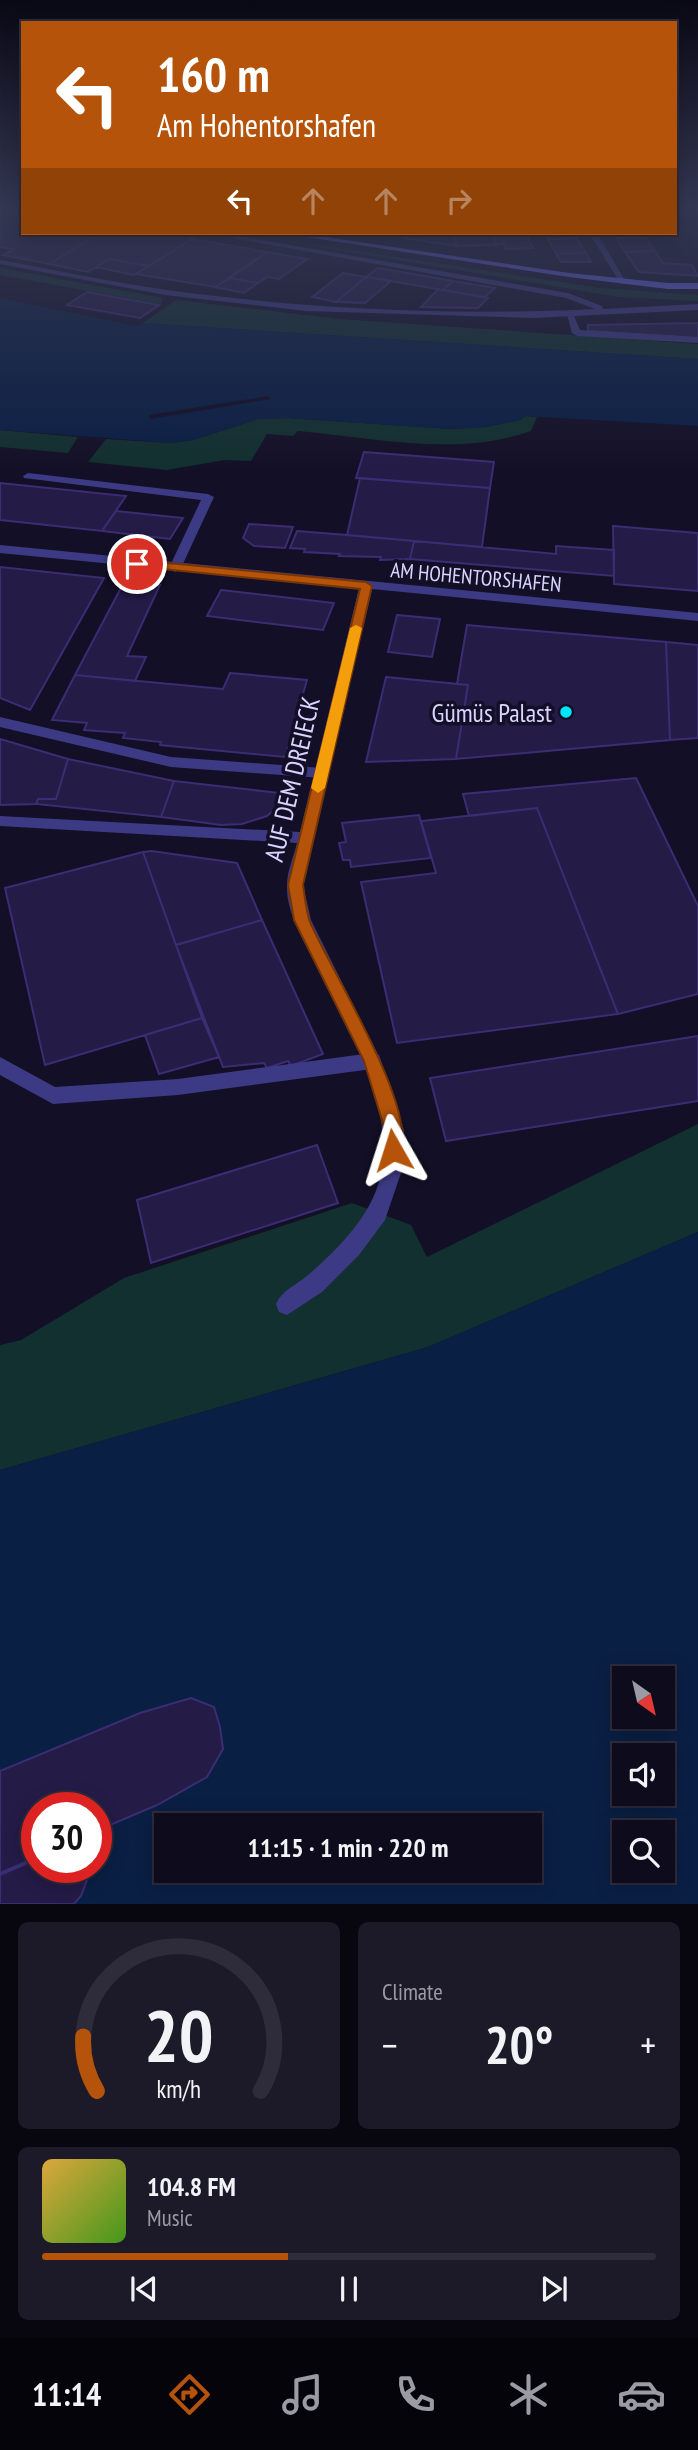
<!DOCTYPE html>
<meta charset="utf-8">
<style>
body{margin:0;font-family:"PT Sans Narrow",sans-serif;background:#1c1929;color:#f1f3f6;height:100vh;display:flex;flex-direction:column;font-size:26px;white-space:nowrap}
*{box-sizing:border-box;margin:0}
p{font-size:23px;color:#9b9ba3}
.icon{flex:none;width:38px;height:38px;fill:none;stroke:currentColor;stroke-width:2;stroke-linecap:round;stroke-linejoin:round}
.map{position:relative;height:1904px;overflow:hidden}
.drawer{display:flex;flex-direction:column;gap:18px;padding:18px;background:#08060f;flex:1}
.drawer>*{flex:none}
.guide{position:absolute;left:21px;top:21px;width:656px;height:214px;border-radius:0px;box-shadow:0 4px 18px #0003,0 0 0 2px #2e2b3b;background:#b45309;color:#fff;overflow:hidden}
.needle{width:46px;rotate:146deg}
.controls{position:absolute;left:612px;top:1666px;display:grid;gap:14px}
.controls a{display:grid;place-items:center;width:63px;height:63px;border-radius:0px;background:#0e0b1c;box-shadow:0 4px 18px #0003,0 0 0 2px #2e2b3b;font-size:35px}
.speed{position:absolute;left:21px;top:1792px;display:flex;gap:14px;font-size:35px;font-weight:700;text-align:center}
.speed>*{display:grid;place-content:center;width:91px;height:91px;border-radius:50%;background:#0e0b1c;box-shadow:0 4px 18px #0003,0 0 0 2px #2e2b3b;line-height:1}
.speed .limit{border:10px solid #d22;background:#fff;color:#111}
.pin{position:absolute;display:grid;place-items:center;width:60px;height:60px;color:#fff;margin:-30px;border:4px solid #fff;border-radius:50%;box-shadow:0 2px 7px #0007}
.me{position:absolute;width:77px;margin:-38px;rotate:354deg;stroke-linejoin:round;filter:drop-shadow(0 0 5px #0008)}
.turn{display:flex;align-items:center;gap:24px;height:147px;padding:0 21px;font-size:32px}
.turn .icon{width:91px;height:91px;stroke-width:2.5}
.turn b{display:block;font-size:49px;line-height:60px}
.lanes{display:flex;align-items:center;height:66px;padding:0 21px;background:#0003;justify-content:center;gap:35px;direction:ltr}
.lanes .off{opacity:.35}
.big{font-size:52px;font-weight:700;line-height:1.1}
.drawer .widget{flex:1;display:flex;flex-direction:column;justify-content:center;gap:10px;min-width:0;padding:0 24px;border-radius:10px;background:#1c1929}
.drawer .dial{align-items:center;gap:0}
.dial svg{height:182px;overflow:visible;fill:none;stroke:#2e2b3b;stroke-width:7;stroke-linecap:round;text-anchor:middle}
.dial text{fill:#f1f3f6;stroke:none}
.song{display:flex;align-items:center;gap:21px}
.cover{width:84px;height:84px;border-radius:10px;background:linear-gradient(135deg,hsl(40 70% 55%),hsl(100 70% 35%))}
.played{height:7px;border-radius:4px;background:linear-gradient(90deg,#b45309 40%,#2e2b3b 40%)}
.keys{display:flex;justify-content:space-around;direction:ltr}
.heat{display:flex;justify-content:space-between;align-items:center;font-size:38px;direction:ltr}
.drawer .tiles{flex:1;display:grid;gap:18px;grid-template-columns:1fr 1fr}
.widget:last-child{grid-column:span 2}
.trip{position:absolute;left:154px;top:1813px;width:388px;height:70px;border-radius:0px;background:#0e0b1c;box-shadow:0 4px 18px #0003,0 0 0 2px #2e2b3b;font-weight:700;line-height:70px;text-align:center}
.menu{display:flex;height:112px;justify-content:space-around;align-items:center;background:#06040b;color:#9b9ba3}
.menu .icon{width:49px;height:49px}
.menu .selected{color:#b45309}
.menu b{font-size:32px;color:#f1f3f6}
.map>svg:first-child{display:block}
.green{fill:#12302f}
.water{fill:#0a1f44;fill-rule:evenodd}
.pier{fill:#130f26}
.building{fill:#241b47;stroke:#3b2d73;stroke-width:2}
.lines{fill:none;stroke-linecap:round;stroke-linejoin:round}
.lane{fill:#3d3a85;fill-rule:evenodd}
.street{fill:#3d3a85;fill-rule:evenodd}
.secondary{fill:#6f6bff;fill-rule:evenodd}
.route{fill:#b45309;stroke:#753606;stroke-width:2}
.slow{fill:#f59e0b}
.poi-dot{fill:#00e5ff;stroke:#130f26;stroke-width:2.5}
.labels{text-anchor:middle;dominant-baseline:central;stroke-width:7;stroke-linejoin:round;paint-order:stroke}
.far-street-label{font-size:21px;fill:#d9d4ff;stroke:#130f26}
.poi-label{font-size:26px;fill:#d9d4ff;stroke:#130f26;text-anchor:end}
.street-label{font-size:26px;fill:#d9d4ff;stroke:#130f26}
</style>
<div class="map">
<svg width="698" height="1904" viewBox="0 0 698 1904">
<rect width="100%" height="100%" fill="#130f26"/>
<!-- green -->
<path class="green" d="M237,233l364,55 97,7v6l-79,-4z
M0,268l163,30 -2,6 -161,-29z
M176,300l164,19 358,25v15l-555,-36z
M525,416l12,1 -6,14c-73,26 -157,7 -233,0l-5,5 -26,-2 -16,27 -26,-1 -58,10 -79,-8 18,-23 66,4 21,-3 65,-21 30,-1 163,11 35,-2 34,-7z
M0,430l78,7 -10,16 -68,-6z
M698,1124v108l-270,115 -428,123v-125l21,-5 103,-62 228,-75 59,22 16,32z"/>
<!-- water -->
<path class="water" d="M0,298l137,28 6,-3 555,36v67l-172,-10 -6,4 -34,7 -35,2 -163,-11 -30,1 -65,21 -21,3 -172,-13z
M698,1232v672h-698v-434l428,-123zM625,1678h38v39h-38zM625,1755h38v39h-38zM37,1808h59v59h-59zM166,1825h364v46h-364zM625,1832h38v39h-38z"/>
<!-- pier -->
<path class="pier" d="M268,396l3,3 -121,20 -1,-4z"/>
<!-- building -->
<path class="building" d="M0,210l23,2v21h78l-52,31 -46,-9 11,-6 -14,-2z
M101,233h70l23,5 -45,28 -40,-7 -21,13 -39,-8z
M410,233l43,2 4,11 -53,-8z
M491,233h34l1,1h-27l5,10h-8z
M544,233h30l3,5 -29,1z
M613,233h29l3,4 -29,1z
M492,234l5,11 -40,1 -4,-11z
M499,234h27l7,14 -27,1z
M645,237l10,14 -30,1 -9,-14z
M577,238l9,15 -30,1 -8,-15z
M192,239l75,13 -52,35 -79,-13z
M655,251l8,12 29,2 6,11 -59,-4 -14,-20z
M267,252l40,7 -28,20 -12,-2 -9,6 -28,-5z
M586,253l5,9h-30l-5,-8z
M109,259l40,7 -15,9 -38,-8z
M378,268l75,13 -10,9 -77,-13z
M343,273l23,4 -30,25 -24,-5z
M366,277l25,4 -26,22 -29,-1z
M230,278l28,5 -14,10 -29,-6z
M453,281l42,7 -10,9 -42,-7z
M438,289l5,1 45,8 -10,10 -57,-1z
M87,292l72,13 -19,13 -73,-13z
M698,323v15l-110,-7v-6z
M364,452l130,10 -4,26 -134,-10z
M360,478l130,10 -8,59 -135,-12z
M0,483l126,13 -24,35 -102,-11z
M116,511l67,7 -13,21 -68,-8z
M249,524l44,3 -8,21 -31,-2 -11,-8z
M613,526l85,7v58l-84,-7z
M297,531l50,4 67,6 -4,18 -30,1 1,-3 -42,-1 1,-2 -36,-2 1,-3 -15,-1z
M414,541l142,13v-8l58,4v26l-204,-17z
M0,567l104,11 -74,132 -30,-12z
M124,582l36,3 -33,71 19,1 -11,24 -60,-6z
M221,590l113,13 -11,27 -116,-14z
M397,615l43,4 -8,38 -44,-5z
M467,625l199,17 4,98 -214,19 12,-74 -11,-1z
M666,642l32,3v93l-28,2z
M230,673l77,7 -22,77 -125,-12 1,-3 -38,-4 2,-5 -41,-3 3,-7 -35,-3 23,-45 148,14z
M386,677l82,8 -12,74 -90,3z
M0,739l68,20 -12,40h-18l-2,5 -36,1z
M68,759l106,22 -13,36 -125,-13 2,-5h18z
M636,778l62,128v88l-80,20 -81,-206 -68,8 -6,-22z
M174,781l114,13 -7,10 -14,12 -25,8 -21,1 -60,-8z
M537,808l81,206 -221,29 -36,-161 75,-9 -15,-52z
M419,815l12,43 -80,9 -1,-7h-7l-4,-17 7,-1 -4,-19z
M151,851l86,12 25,57 -86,25 -33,-93z
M143,852l59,166 -157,47 -40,-177z
M262,920l61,134 -32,12 -3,-5 -21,7 -3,-5 -41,4 -47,-122z
M202,1018l17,39 -60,17 -14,-39z
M698,1036v65l-252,40 -16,-63z
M317,1145l21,58 -187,60 -14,-63z
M191,1698l23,9 6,20 3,22 -16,28 -50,28 -61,26v-23h-59v49l-37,16v-102l140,-58z
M37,1859v8h48l2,13 -6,16 -7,8h-74v-29z"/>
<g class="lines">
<!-- lane -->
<path class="lane" d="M566,311h6l8,19 118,7v6l-121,-7 -5,-3z
M28,473l180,21 6,3 -33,71 -6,4 -6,-4 32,-68 -177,-22 -1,-2z
M0,717l171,40 151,11 8,5 -8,5 -151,-11 -171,-40z
M372,1053l7,2 2,6 -2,6 -7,2 -194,26 -125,9 -53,-29v-18l55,30 123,-8z"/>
<!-- street -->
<path class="street" d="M204,233h16l348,60 34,13 1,3 95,-5v6l-165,8 -227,-7 -141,-16 -165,-31v-4c55,10 111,22 167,30 141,19 286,26 428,19l-29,-11z
M589,233h8l30,51h-6z
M0,545l698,68v8l-326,-32 -69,296 8,35 70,141 23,69 -2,40 -17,50 -26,35 -37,37 -35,23 -8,-3 -3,-8c5,-13 20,-19 31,-28 32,-28 68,-63 75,-107 11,-70 -41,-153 -71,-214 -11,-21 -25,-46 -24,-70 0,-14 7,-29 10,-42l-297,-17v-10l300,16 59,-244 -359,-35z"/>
<!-- secondary -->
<path class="secondary" d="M280,233h18l271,40 99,10h30v6h-30l-99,-12z"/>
</g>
<!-- sky -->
<linearGradient id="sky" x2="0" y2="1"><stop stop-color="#0a0815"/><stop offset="0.44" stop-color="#333752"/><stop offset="1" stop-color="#333752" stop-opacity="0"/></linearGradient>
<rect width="698" height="472" fill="url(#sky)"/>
<!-- route -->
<path class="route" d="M137,560l229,22 6,4 -69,299c2,12 3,26 7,37 20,47 110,189 90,234l-7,2 -6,-2 -3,-6 1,-20 -21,-69 -70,-141 -6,-35 72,-296 -227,-23 -1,-2z"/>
<!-- slow -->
<path class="slow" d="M356,625l6,3 -37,160 -7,5 -7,-5 39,-160z"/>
<!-- markers -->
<circle class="poi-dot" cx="566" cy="712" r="7"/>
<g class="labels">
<!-- far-street labels -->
<g class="far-street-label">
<text transform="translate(476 577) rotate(5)">AM HOHENTORSHAFEN</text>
</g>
<!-- poi labels -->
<g class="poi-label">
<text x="552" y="712">Gümüs Palast</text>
</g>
<!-- street labels -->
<g class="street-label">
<text transform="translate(292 779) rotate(-77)">AUF DEM DREIECK</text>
</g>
</g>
</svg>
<div class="controls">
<a><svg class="needle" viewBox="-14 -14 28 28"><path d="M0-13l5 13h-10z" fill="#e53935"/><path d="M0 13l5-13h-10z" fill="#9b9ba3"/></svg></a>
<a><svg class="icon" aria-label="sound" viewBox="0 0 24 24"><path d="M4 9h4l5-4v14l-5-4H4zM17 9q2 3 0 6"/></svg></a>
<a><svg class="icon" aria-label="search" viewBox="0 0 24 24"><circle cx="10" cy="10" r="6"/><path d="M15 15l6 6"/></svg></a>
</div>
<div class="speed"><div class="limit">30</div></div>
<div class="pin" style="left:137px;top:564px;background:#d93025"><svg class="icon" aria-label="arrive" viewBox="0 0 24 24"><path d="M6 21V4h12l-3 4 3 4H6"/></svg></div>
<svg class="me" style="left:393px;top:1150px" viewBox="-20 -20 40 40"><path d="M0-17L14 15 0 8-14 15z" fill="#b45309" stroke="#fff" stroke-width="4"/></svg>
<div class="trip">11:15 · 1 min · 220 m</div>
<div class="guide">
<div class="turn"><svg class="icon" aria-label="left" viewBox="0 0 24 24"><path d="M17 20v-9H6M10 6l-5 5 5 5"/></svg><div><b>160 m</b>Am Hohentorshafen</div></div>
<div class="lanes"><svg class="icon" aria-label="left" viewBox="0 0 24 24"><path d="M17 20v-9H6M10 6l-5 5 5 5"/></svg><svg class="icon off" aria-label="ahead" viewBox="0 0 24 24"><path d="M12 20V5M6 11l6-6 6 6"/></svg><svg class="icon off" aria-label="ahead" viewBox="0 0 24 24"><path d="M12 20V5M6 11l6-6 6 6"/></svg><svg class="icon off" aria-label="right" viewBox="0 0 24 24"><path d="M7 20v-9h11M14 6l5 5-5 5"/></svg></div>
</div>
</div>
<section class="drawer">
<div class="tiles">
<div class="widget dial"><svg viewBox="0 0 100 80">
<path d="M14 69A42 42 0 1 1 86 69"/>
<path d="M14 69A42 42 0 0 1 8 45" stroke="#b45309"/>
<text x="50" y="56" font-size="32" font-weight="700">20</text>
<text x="50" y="72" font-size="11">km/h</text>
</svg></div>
<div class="widget"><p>Climate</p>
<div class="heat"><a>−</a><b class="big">20°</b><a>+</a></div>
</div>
<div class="widget">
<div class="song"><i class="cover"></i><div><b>104.8 FM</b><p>Music</p></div></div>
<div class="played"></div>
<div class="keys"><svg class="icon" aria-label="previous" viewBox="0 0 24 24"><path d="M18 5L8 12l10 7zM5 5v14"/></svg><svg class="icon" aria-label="pause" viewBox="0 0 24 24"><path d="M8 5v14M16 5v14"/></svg><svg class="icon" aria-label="next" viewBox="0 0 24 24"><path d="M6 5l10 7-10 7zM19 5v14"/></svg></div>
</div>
</div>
</section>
<nav class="menu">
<b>11:14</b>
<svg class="icon selected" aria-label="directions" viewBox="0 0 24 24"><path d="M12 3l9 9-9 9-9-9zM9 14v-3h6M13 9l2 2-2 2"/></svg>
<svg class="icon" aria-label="music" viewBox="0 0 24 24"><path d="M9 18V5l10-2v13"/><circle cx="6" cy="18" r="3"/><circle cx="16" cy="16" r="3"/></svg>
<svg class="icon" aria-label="phone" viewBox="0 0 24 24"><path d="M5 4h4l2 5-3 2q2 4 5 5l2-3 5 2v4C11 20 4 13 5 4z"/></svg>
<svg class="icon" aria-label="climate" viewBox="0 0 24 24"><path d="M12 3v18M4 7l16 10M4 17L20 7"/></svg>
<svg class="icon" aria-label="car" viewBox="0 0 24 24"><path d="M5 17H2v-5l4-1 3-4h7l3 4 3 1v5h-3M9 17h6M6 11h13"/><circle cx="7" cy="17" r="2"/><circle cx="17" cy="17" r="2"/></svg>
</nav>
